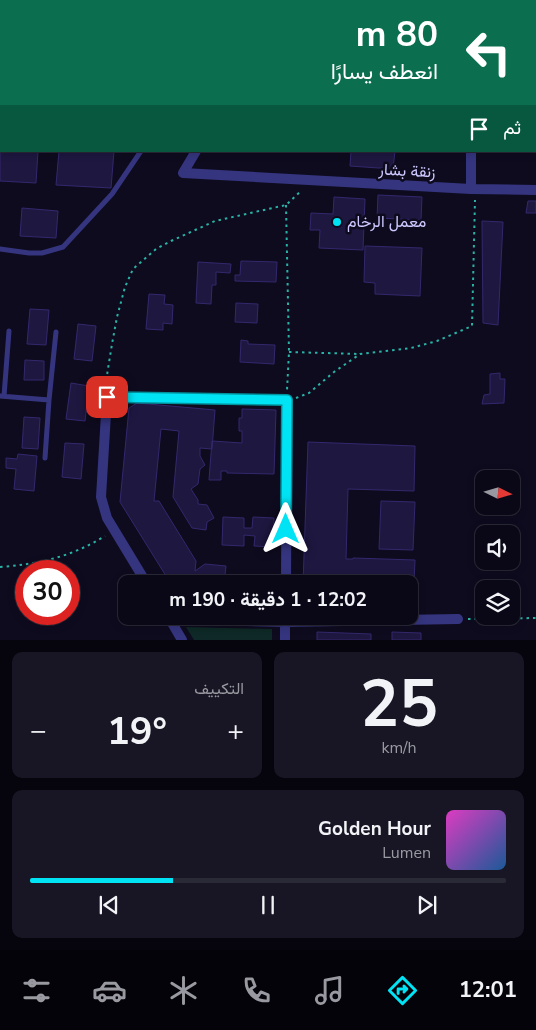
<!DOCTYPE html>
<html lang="ar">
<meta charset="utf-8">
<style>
body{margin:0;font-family:"Nunito Sans",Vazirmatn,sans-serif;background:#181624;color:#f1f3f6;direction:rtl;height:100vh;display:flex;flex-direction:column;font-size:19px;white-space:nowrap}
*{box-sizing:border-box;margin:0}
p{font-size:16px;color:#999aa1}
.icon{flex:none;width:28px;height:28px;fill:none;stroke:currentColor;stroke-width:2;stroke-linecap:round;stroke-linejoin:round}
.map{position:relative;height:640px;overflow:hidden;direction:ltr}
.sheet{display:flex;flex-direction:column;gap:12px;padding:12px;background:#06040d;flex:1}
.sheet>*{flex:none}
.top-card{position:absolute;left:0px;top:0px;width:536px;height:152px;box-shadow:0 2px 8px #0003,0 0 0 1px #2a2936;direction:rtl;background:#0b6e4f;color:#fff;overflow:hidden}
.needle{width:32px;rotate:95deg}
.controls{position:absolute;left:475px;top:470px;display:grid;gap:10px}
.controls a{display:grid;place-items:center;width:45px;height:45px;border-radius:10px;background:#0a0817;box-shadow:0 2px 8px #0003,0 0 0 1px #2a2936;font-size:25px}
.speed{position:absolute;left:15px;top:560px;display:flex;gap:10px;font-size:25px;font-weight:700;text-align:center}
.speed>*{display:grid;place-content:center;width:65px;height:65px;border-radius:50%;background:#0a0817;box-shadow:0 2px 8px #0003,0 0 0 1px #2a2936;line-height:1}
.speed .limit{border:8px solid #d22;background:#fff;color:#111}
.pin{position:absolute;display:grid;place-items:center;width:42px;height:42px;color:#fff;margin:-21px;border-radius:10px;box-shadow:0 2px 8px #0006}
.me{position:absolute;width:55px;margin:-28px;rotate:0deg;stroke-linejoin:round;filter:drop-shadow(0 0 4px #0008)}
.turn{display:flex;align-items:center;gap:18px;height:105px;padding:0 15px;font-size:22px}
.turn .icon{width:65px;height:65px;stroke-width:2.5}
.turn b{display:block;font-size:35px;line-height:42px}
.then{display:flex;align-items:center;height:48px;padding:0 15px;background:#0003;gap:10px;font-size:19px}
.big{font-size:38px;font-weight:700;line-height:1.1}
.sheet .tile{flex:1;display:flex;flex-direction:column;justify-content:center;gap:8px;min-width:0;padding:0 18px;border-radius:10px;background:#181624}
.sheet .dial{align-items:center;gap:0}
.dial b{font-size:65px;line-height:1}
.song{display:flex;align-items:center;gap:15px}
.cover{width:60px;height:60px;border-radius:8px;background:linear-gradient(135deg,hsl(310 70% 55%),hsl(210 70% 35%))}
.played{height:5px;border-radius:2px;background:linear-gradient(90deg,#00e3f4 30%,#2a2936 30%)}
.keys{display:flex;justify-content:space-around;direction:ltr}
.heat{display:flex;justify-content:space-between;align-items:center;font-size:28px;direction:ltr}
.sheet .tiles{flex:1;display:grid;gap:12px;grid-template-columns:1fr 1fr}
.tile:last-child{grid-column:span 2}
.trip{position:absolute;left:118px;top:575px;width:300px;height:50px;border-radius:10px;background:#0a0817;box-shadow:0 2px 8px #0003,0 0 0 1px #2a2936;font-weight:700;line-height:50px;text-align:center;direction:rtl}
.dock{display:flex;height:80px;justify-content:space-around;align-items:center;background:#040309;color:#999aa1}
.dock .icon{width:35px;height:35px}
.dock .active{color:#00e3f4}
.dock b{font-size:22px;color:#f1f3f6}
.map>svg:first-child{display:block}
.green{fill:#0e2927}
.building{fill:#1e1740;stroke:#34286d}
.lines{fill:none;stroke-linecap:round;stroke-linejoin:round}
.path{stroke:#29b3a6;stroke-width:2;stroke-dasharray:2.5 4;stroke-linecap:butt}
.lane{stroke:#35357f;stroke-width:5}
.street{stroke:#35357f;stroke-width:10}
.route-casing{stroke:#00949f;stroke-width:12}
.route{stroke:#00e3f4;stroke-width:9}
.poi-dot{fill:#00e3f4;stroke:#0e0b1f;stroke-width:2}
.labels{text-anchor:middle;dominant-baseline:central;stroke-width:5;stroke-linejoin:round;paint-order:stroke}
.street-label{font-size:16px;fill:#cdc9ff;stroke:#0e0b1f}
.poi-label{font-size:16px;fill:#cdc9ff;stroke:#0e0b1f;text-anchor:start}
</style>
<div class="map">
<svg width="536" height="640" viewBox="0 0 536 640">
<rect width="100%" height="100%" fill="#0e0b1f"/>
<!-- green -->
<path class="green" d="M186,627l86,2v11h-78z"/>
<!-- building -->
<path class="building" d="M0,0h46l-45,1v150h37l-2,32 -36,-2z
M59,151h55l-3,37 -55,-3z
M351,151h44l-2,18 -43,-3z
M378,195l44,2 -1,23 -44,-2z
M334,197l31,2 -2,51 -44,-2 1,-18h-10l1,-17 22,1z
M528,201h8v12h-10z
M22,208l36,3 -2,27 -36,-2z
M482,221l21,1 -5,103 -15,-2z
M365,246l57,2 -2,48 -45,-2v-11l-11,-1z
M241,261l36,1 -1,20 -41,-1v-6h5z
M198,262l33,2 -1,9 -14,-1v13h-4l-1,19 -15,-1z
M149,294l16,1 -1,9 9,1 -1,19 -9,-1v7l-17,-1z
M236,303l22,1 -1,19 -22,-1z
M30,309l19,1 -3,35 -19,-1z
M78,324l18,2 -4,35 -18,-2z
M241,340l7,1v3l27,1 -1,19 -34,-2z
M25,360l19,1v19h-20z
M500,373v6h5l-1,24 -22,1 2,-9 6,-1v-20z
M71,383l18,3 -4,35 -19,-2z
M137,403l78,7 -3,39 -12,-1v8l5,9 -5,4 -2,15 -7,5 7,11v4l9,1 7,13 -7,4 -1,8 -14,-2 -19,-31 6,-66 -18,-2 -7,72h5l37,60 -1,10 10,-7 21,2 -2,18h-53l-51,-82 9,-94z
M242,409l34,1 -2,64 -47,-1v-2h-6v9h-12l3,-39 30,2v-12h-3v-13h3z
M24,417l16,1 -2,31 -16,-1z
M308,442l107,4 -1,45 -66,-2 -2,70h7v-1l62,2 -2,44h-4v-20h-106z
M65,443l19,1 -3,35 -19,-2z
M18,454l19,2 -3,35 -20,-2 2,-20 -10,-1v-10l11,1z
M381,501l34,1 -2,48 -34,-1z
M223,517l21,1v10h8l1,-11 21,1 -1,29 -19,-1 1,-10 -11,-1v11l-22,-1z
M317,632l54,2v6h-54z
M392,632l29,1v7h-29z"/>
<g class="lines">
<!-- path -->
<path class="path" d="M328,1l1,-1
M286,205l3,147 -2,38
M289,352l70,2
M107,387v-12l5,-31 5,-27 8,-30 8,-18 23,-20 15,-8 44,-20 71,-16 15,-14
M296,398l13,-5 25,-21 26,-18 51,-6 26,-7 35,-15 3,-126
M0,567c39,-3 71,-10 105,-31
M468,619l68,-1"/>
<!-- lane -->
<path class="lane" d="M0,249l29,4h13l21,-6 49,-53 29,-43
M0,396l49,4
M4,396l5,-65
M45,458l4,-58 7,-68"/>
<!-- street -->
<path class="street" d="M472,1v-1
M196,151l-13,22 288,16 65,1
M471,151v38
M147,584l-40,-66 -6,-21 6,-100 180,3 -1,184
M168,616l14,24
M169,619l116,3 173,-3
M285,640v-24"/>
</g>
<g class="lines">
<!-- route casing -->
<g class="route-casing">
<path id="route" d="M107,397l180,3 -1,129"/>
</g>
<!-- route -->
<use href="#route" class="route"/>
</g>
<!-- markers -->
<circle class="poi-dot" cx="337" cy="222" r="5"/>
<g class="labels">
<!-- street labels -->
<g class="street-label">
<text transform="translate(407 171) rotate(3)">زنقة بشار</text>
</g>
<!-- poi labels -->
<g class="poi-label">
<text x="347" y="222">معمل الرخام</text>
</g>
</g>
</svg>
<div class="controls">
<a><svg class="needle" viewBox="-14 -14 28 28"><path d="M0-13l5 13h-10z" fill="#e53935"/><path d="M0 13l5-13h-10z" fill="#999aa1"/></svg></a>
<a><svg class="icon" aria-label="sound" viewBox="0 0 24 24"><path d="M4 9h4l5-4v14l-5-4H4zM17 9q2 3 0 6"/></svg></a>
<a><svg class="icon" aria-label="layers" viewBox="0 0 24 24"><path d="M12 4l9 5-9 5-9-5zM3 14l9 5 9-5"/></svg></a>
</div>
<div class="speed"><div class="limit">30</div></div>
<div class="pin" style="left:107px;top:397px;background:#d93025"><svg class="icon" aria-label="arrive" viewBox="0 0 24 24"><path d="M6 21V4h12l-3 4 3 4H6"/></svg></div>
<svg class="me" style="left:286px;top:529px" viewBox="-20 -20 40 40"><path d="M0-17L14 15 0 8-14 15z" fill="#00e3f4" stroke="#fff" stroke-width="4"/></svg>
<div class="trip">12:02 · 1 دقيقة · 190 m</div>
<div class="top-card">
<div class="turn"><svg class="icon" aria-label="left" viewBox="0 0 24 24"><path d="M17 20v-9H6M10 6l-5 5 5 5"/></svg><div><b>80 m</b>انعطف يسارًا</div></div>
<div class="then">ثم<svg class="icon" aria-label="arrive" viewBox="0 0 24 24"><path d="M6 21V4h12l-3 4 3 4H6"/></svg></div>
</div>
</div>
<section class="sheet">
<div class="tiles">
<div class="tile dial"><b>25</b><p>km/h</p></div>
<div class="tile"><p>التكييف</p>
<div class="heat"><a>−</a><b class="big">19°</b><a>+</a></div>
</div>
<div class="tile">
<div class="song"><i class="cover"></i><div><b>Golden Hour</b><p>Lumen</p></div></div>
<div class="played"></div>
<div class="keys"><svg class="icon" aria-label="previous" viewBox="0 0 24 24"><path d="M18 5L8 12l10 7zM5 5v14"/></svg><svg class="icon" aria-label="pause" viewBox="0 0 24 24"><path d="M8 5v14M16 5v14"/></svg><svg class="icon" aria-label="next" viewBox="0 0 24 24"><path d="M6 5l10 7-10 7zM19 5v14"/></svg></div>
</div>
</div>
</section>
<nav class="dock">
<b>12:01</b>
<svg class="icon active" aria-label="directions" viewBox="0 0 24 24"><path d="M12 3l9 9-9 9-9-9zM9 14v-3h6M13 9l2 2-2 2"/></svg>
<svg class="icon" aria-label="music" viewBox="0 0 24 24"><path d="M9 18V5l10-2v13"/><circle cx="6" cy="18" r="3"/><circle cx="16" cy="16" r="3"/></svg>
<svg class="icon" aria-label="phone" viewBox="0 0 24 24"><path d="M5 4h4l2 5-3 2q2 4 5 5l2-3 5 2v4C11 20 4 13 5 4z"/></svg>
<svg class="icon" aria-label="climate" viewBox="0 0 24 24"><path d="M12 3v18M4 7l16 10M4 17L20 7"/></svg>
<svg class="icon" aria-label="car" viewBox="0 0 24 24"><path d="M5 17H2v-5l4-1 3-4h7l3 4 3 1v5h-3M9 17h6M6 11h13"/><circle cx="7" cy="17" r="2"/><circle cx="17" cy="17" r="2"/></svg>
<svg class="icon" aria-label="filters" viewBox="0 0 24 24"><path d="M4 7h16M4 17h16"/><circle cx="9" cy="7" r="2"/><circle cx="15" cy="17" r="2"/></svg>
</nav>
